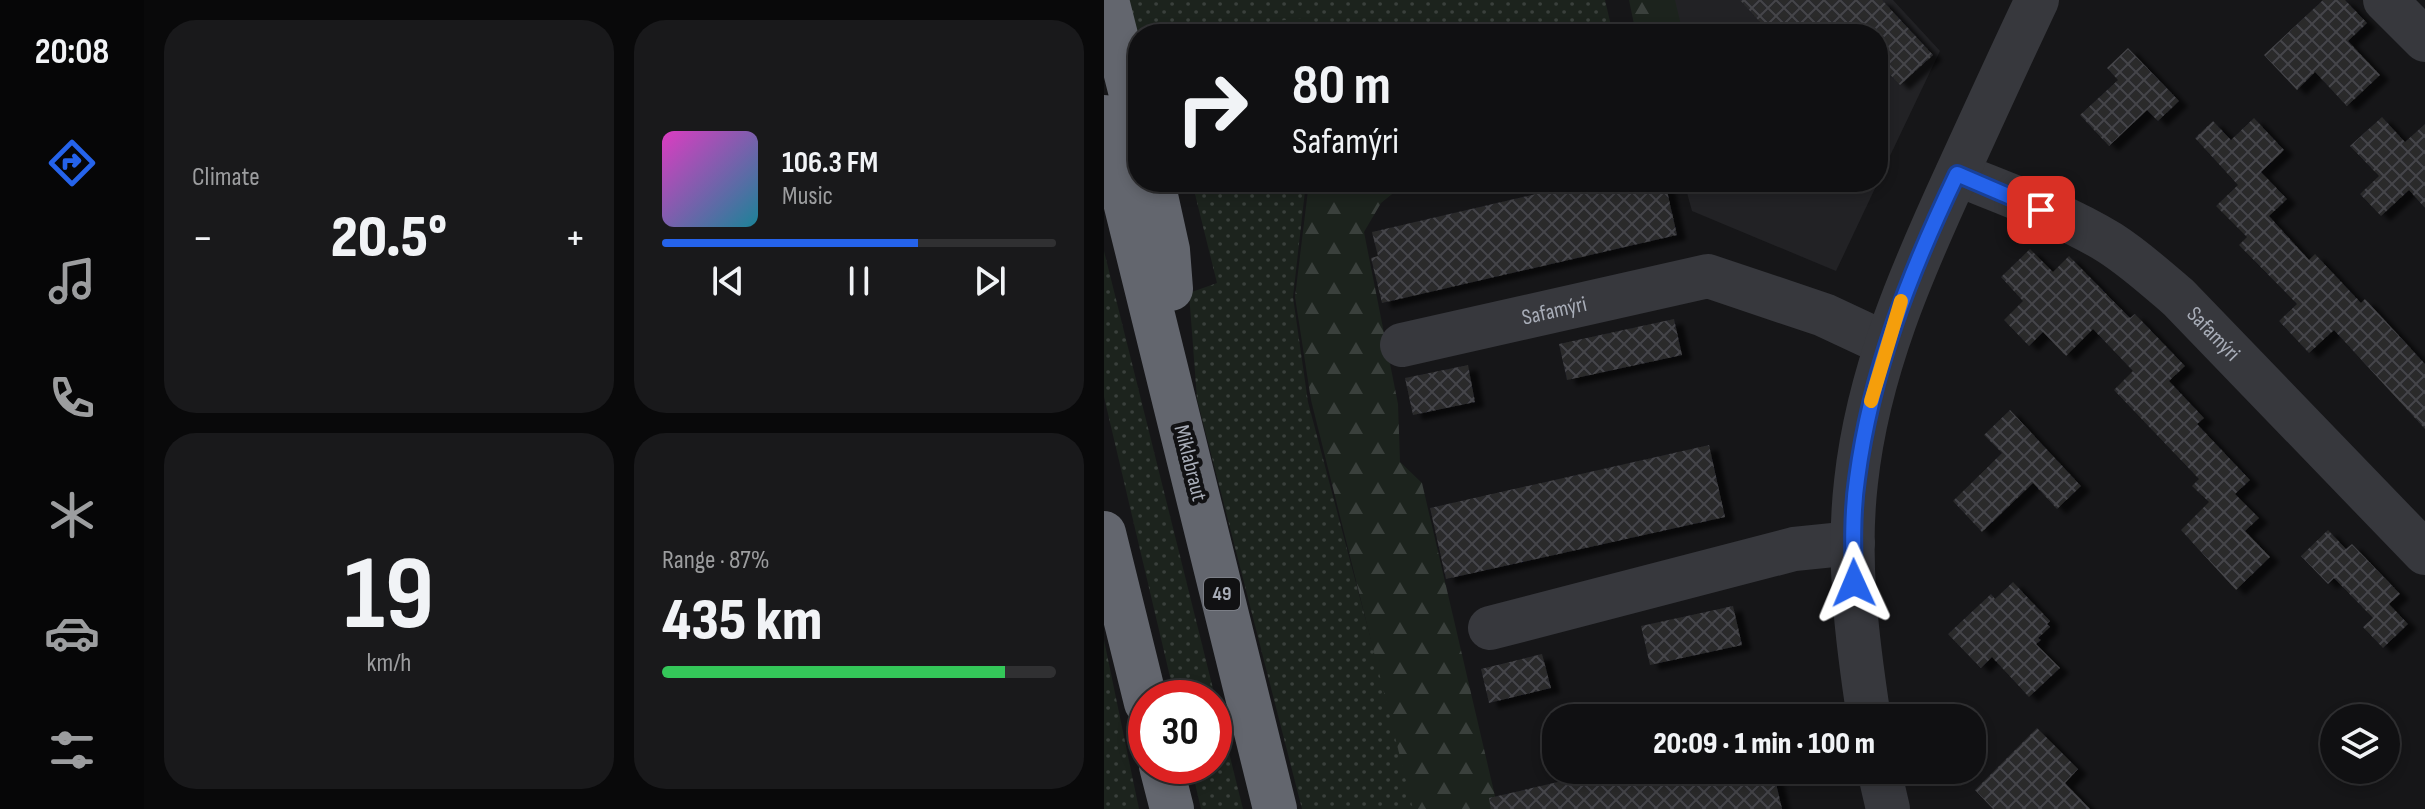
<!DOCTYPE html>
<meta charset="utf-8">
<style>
body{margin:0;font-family:"Sofia Sans Condensed",sans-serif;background:#19191b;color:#f1f3f6;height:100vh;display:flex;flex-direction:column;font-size:30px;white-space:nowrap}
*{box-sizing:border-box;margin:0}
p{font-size:26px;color:#9c9d9f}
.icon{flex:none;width:44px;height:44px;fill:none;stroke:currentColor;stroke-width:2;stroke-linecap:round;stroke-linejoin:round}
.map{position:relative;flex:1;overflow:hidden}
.panel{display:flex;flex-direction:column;gap:20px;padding:20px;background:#09090a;width:960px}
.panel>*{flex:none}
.hud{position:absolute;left:24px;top:24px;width:760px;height:168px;border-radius:32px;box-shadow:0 4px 12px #0003,0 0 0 2px #303032;background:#101012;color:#f1f3f6;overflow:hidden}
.tools{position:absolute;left:1216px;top:704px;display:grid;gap:16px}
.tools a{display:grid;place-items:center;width:80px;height:80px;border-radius:50%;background:#101012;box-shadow:0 4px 12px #0003,0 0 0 2px #303032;font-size:40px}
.speed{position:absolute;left:24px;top:680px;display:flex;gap:16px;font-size:40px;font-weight:700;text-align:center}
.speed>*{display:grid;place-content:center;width:104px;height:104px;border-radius:50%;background:#101012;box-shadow:0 4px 12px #0003,0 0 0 2px #303032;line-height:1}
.speed .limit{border:12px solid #d22;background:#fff;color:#111}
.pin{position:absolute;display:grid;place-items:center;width:68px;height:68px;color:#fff;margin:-34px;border-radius:16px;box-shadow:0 4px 12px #0006}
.me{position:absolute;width:88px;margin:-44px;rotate:359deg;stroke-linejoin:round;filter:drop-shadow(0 0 6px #0008)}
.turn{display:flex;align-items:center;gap:28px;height:168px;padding:0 32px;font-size:36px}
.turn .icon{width:104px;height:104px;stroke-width:2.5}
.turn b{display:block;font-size:56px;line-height:68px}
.big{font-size:60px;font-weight:800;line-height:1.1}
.panel .tile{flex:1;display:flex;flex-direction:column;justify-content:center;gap:12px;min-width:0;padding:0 28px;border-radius:32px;background:#19191b}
.panel .dial{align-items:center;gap:0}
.dial b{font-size:104px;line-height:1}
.song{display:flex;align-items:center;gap:24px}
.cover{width:96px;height:96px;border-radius:12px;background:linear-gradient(135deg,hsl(310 70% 55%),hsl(190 70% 35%))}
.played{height:8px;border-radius:4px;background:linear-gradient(90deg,#2563eb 65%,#303032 65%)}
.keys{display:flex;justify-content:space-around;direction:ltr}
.heat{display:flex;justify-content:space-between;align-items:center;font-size:44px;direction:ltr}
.charge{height:12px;border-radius:6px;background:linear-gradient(90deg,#34c759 87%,#303032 0)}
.panel .tiles{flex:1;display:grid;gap:20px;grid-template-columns:repeat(2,1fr)}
.trip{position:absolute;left:438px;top:704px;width:444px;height:80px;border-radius:32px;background:#101012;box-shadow:0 4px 12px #0003,0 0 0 2px #303032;font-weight:800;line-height:80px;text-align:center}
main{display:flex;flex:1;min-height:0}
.tabs{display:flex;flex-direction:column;width:144px;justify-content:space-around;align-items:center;background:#060607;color:#9c9d9f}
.tabs .icon{width:56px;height:56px}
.tabs .active{color:#2563eb}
.tabs b{font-size:36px;color:#f1f3f6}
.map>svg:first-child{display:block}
.built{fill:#222225}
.grass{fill:url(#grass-dots)}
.forest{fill:url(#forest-firs)}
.building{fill:url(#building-cross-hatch);filter:url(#shadow)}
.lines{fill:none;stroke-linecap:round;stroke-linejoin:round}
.minor{stroke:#37383d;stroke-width:44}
.highway{stroke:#63666e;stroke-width:44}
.route-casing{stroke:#184099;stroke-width:20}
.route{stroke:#2563eb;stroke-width:14}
.slow{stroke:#f59e0b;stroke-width:14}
.labels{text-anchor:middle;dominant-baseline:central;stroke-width:8;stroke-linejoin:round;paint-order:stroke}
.shield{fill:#111113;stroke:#7b7e86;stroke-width:2}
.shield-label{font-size:20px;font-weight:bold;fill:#a8adb8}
.street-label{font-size:22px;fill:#a8adb8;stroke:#111113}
</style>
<main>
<nav class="tabs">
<b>20:08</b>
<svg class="icon active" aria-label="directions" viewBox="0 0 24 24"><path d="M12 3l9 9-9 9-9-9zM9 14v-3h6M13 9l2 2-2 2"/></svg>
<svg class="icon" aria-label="music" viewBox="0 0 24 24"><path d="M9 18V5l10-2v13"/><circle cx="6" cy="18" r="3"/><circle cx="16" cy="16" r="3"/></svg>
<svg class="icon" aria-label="phone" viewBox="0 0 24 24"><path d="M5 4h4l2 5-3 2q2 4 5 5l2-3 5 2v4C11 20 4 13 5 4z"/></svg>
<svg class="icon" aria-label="climate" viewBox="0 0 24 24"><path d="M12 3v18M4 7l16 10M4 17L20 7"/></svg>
<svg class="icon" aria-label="car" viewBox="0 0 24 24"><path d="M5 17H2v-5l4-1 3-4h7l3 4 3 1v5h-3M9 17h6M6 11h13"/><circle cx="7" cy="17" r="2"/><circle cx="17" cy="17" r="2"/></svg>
<svg class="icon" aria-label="filters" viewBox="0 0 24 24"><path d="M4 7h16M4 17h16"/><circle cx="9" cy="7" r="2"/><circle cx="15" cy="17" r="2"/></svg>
</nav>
<section class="panel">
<div class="tiles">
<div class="tile"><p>Climate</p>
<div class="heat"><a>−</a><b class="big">20.5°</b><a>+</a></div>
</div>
<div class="tile">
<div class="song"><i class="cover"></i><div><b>106.3 FM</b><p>Music</p></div></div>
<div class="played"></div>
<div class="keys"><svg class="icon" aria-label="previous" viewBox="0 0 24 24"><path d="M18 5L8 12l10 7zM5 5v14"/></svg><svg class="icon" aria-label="pause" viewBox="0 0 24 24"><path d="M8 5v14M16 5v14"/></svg><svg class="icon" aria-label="next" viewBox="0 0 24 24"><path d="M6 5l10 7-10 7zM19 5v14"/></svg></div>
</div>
<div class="tile dial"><b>19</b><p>km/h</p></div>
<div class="tile"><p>Range · 87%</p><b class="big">435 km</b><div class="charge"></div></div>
</div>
</section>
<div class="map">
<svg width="1321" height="809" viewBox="0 0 1321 809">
<defs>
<pattern id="grass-dots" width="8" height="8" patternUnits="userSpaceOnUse" patternTransform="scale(2)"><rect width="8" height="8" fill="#1c231d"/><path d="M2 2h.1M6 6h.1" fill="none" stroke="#3a403c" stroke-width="1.8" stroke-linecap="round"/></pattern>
<pattern id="forest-firs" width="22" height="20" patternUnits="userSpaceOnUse" patternTransform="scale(2)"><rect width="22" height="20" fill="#1c231d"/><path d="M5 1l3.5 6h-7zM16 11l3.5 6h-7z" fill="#3a403c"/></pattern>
<pattern id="building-cross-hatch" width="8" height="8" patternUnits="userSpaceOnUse" patternTransform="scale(2)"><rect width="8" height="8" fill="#29292c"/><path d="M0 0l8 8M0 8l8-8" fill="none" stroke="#454548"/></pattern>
<filter id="shadow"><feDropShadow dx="9" dy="5" stdDeviation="2" flood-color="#0009"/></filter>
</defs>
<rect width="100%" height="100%" fill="#161618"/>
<!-- built -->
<path class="built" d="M531,0h258l47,51 -62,130v-147h-234z
M580,182h194l-42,89 -144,-60z"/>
<!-- grass -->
<path class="grass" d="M12,0h489l8,34h-475z
M88,182h114l-13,115 15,105 108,407h-114l-105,-410 -8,-106 28,-10z
M0,251l139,558h-42l-10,-43h23v-68h-39l-71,-301z
M0,640l35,169h-35z"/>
<!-- forest -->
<path class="forest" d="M525,0h46l6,25 -1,9h-44z
M198,18l29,10 5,6h-91v-3l23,-9z
M205,182h98l-26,21 -17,29 34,172 2,58 22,21 76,326h-85l-102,-409 -16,-103z"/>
<!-- building -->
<path class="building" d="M636,0h142l51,55 -33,30 -22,-23v-28h-107z
M1219,0h22l22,23 -19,18 32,34 -33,31 -32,-34 -18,18 -33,-35z
M1024,48l51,53 -21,20 -11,-11 -38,36 -29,-31 38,-35 -11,-12z
M1278,117l23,25 20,-18v84l-16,-18 -28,26 -21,-22 19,-18 -29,-30z
M1150,118l30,32 -23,22 26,27 -18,17 40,44 6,-6 46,49 4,-4 60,65v65l-91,-99 -25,23 -30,-32 18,-17 -58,-59 8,-8 -31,-31 22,-21 -43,-47 18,-17 18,19z
M484,182h77l12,53 -295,68 -11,-45 7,-2 -6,-24z
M926,249l23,23 16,-16 61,62 5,-4 50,52 -16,15 35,37 -7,6 53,56 -15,14 24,24 -14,13 25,26 -34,33 -55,-60 28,-28 -17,-16 7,-7 -85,-89 19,-19 -40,-42 -27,27 -23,-24 -14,14 -25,-26 19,-19 -22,-24z
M570,319l8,36 -115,25 -8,-36z
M364,365l7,37 -62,13 -8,-37z
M906,410l71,76 -24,23 -24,-26 -51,49 -29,-31 49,-48 -18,-18z
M605,445l16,72 -279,62 -16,-71z
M1224,530l18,19 6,-5 48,50 -11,10 19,20 -25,24 -20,-21 10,-9 -39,-40 -6,6 -27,-28z
M909,582l37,39 -3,3 3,3 -12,11 3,2 -5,4 24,24 -31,29 -37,-40 -11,11 -33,-34 43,-40 4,5z
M629,606l9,39 -92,20 -9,-39z
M438,654l9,34 -62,15 -8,-34z
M933,728l41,41 -13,14 25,26h-97l-18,-19z
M506,770h163l9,39h-291l-2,-11z"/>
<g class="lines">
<!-- minor -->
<g class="minor">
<path d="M1281,0l40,40"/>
<path id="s1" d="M853,174c49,20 108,41 153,69 25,16 47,36 69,55l246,255"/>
<path id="s2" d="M298,345l306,-69 116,39 62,29"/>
<path d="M386,628l304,-79 59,-6"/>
<path d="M765,718c-12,-78 -22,-158 -13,-236 12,-111 56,-211 102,-311 26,-57 52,-114 79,-171"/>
<path d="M775,770l9,39"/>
</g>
<!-- highway -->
<path class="highway" d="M3,0l31,122
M0,117l171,692
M49,182l15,68 3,39
M0,533l42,170
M57,766l11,43"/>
</g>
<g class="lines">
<!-- route casing -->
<g class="route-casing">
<path id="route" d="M750,583c-1,-34 -2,-70 3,-104 14,-108 53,-207 100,-305l84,36"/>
</g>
<!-- route -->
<use href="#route" class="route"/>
<!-- slow -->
<path class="slow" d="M767,401l30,-100"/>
</g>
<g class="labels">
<!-- shield labels -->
<rect class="shield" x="100" y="578" width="36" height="32" rx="6"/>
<g class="shield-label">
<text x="118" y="594">49</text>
</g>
<!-- street labels -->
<g class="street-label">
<text stroke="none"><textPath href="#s2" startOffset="156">Safamýri</textPath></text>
<text stroke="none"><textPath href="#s1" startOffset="306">Safamýri</textPath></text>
<text transform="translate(86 463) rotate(76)">Miklabraut</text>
</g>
</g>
</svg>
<div class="tools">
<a><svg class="icon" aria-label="layers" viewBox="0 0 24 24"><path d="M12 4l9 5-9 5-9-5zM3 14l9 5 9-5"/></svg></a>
</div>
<div class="speed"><div class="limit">30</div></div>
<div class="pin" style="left:937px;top:210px;background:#d93025"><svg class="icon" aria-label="arrive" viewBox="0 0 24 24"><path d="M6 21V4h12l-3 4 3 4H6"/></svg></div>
<svg class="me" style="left:750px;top:583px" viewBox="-20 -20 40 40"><path d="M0-17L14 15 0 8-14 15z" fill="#2563eb" stroke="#fff" stroke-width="4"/></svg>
<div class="trip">20:09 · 1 min · 100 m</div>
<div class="hud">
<div class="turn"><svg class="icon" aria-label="right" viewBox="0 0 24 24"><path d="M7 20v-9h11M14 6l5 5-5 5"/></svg><div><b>80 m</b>Safamýri</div></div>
</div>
</div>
</main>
